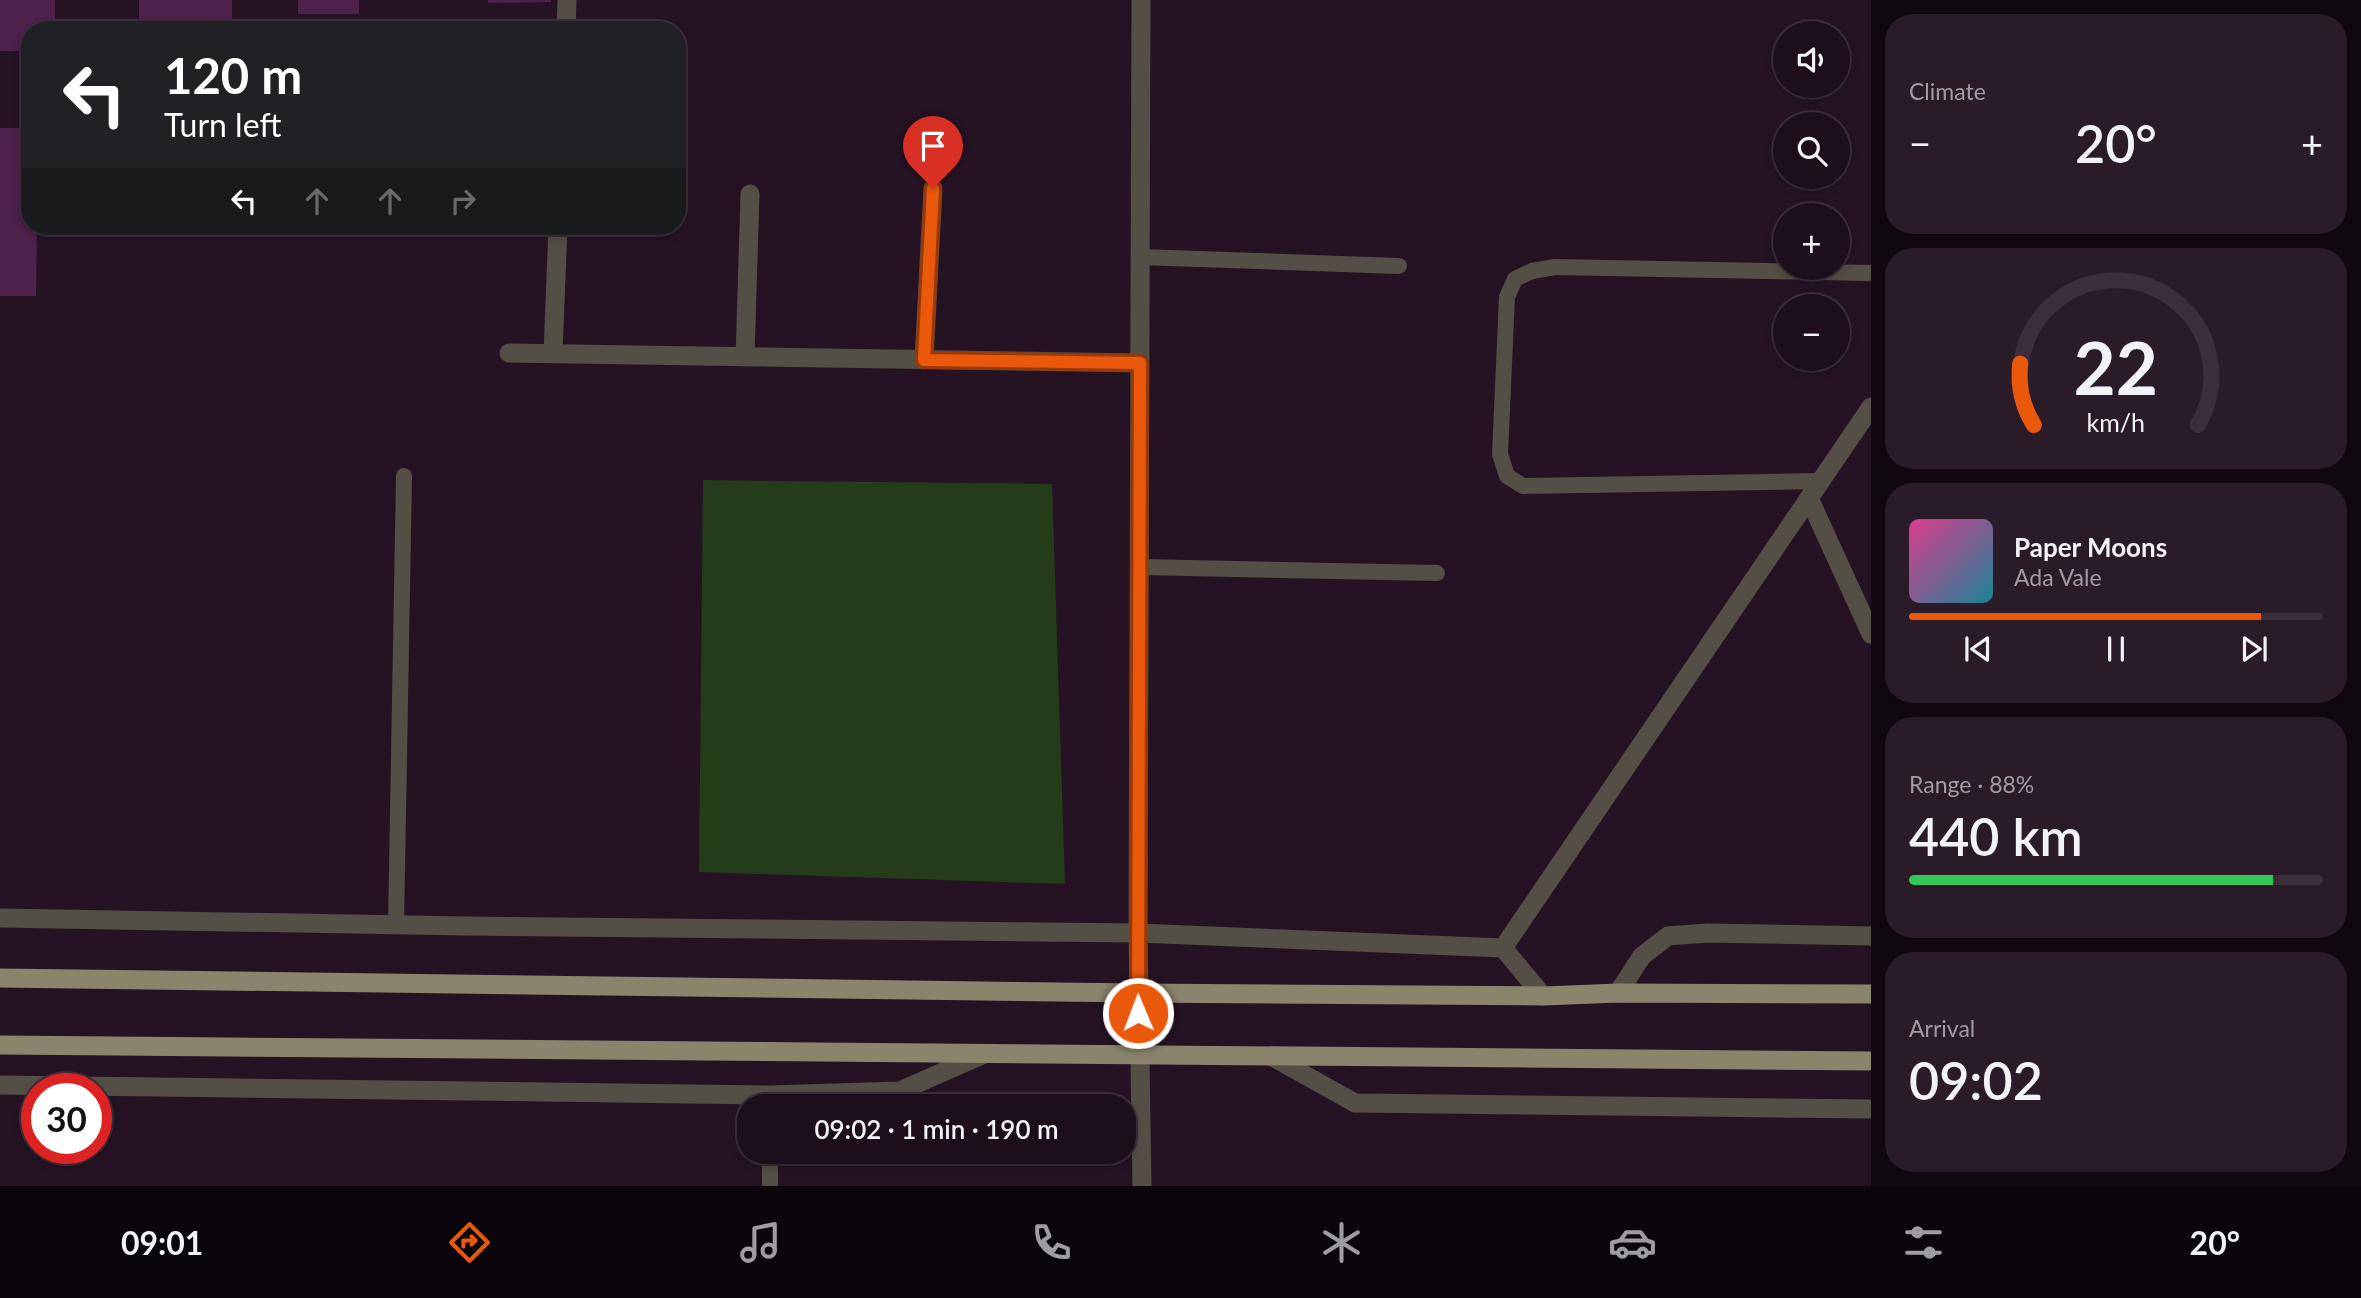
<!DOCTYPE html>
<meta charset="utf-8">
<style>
body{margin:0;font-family:Lato,sans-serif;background:#291c28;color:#f1f3f6;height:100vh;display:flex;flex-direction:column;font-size:26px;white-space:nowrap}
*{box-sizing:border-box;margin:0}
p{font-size:23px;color:#a09ca3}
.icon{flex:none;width:38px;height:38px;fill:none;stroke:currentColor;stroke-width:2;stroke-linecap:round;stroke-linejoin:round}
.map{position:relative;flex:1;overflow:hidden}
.sheet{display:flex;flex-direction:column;gap:14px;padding:14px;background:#0f080f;width:490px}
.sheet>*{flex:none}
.hud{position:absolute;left:21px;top:21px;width:665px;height:214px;border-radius:28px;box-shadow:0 4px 10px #0003,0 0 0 2px #3a2e3a;background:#202124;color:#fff;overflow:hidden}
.controls{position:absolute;left:1773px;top:21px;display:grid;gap:14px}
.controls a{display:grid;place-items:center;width:77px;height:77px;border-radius:50%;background:#1c0e1b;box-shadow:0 4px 10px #0003,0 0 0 2px #3a2e3a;font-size:35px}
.speed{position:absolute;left:21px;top:1073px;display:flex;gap:14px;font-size:35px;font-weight:700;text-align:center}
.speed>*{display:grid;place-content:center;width:91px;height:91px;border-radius:50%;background:#1c0e1b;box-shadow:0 4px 10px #0003,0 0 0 2px #3a2e3a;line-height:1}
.speed .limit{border:10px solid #d22;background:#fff;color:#111}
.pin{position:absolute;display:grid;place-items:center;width:60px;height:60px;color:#fff;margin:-72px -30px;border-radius:50% 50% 50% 0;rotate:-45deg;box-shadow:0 0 7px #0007}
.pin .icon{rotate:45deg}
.me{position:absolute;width:77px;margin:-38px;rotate:359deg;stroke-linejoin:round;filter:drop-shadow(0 0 5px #0008)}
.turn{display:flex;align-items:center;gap:24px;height:147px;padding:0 28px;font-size:32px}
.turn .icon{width:91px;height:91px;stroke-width:2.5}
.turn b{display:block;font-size:49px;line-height:60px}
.lanes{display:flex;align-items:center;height:66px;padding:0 28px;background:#0003;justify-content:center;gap:35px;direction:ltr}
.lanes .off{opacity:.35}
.big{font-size:52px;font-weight:600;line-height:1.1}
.sheet .card{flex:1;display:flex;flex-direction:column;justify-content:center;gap:10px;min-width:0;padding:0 24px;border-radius:28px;background:#291c28}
.sheet .dial{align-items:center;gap:0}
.dial svg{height:182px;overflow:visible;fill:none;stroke:#3a2e3a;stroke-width:7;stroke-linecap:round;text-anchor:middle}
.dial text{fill:#f1f3f6;stroke:none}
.song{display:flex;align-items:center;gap:21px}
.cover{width:84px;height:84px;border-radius:10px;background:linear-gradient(135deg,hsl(330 70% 55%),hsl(190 70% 35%))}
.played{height:7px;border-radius:4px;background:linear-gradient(90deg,#ea580c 85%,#3a2e3a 85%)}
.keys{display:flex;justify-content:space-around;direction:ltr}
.heat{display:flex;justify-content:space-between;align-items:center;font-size:38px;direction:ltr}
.charge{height:10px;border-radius:5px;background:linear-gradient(90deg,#34c759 88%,#3a2e3a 0)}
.trip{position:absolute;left:737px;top:1094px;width:399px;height:70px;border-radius:28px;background:#1c0e1b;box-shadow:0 4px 10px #0003,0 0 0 2px #3a2e3a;font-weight:600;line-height:70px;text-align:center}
.tab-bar{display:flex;height:112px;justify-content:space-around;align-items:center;background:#0b060b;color:#a09ca3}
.tab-bar .icon{width:49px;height:49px}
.tab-bar .active{color:#ea580c}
.tab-bar b{font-size:32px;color:#f1f3f6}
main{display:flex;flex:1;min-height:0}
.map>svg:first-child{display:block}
.green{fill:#243c19}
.building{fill:#4c214a}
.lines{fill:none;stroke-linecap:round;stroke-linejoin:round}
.service{stroke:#534f44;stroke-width:16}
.minor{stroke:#534f44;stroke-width:19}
.tertiary{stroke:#534f44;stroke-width:19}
.primary{stroke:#8b846c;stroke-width:19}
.route-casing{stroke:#983908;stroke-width:18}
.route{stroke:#ea580c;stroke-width:12}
</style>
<main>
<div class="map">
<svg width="1871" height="1186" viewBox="0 0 1871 1186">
<rect width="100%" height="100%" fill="#251324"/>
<!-- green -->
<path class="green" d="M703,480l349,4 13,400 -366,-12z"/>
<!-- building -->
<path class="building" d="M0,0h55v30h-25v21h-30z
M139,0h93v30h-93z
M298,0h61v14h-61z
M488,0h63v2l-63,1z
M287,26h72v4h-72z
M383,26h71v4h-71z
M0,128h30v98h7l-1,70h-36z"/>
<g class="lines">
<!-- service -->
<path class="service" d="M1140,257l259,9
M1820,481l-297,5 -16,-10 -7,-22 7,-157 8,-18 17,-8 23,-4 316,6
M1139,567l298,6
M396,925l8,-449
M770,1152v34"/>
<!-- minor -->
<path class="minor" d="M1141,0l-3,933 4,253
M566,30l1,-30
M509,353l631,10
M553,354l5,-128
M745,357l5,-163
M924,360l9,-172
M1809,498l62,136"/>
<!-- tertiary -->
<path class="tertiary" d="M0,918l466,8 672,7 365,15 40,48
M1503,948l368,-541
M1618,993l24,-37 26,-20 40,-3 163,3
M1271,1056l84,47 516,6
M0,1085l770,10 130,-4 84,-37"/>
<!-- primary -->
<path class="primary" d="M0,978l1138,15 405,3 75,-3 253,1
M0,1045l1871,16"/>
</g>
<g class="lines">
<!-- route casing -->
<g class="route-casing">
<path id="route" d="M933,188l-9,172 216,3 -2,650"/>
</g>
<!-- route -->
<use href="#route" class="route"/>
</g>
</svg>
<div class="controls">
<a><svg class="icon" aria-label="sound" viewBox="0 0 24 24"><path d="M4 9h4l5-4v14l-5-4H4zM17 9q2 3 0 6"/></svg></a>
<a><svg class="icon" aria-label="search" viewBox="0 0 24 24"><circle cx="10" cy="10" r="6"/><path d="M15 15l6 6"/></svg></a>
<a>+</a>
<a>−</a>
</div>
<div class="speed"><div class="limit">30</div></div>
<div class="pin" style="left:933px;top:188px;background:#d93025"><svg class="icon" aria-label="arrive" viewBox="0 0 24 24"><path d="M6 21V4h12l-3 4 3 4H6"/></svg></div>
<svg class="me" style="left:1138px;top:1013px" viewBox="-20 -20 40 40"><circle r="17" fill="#ea580c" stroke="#fff" stroke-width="3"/><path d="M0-11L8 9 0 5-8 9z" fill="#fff"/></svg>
<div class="trip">09:02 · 1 min · 190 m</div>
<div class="hud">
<div class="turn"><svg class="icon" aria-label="left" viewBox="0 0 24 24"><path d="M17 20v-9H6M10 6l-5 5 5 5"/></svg><div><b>120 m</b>Turn left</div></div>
<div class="lanes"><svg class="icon" aria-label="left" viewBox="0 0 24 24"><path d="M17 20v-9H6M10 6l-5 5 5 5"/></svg><svg class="icon off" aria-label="ahead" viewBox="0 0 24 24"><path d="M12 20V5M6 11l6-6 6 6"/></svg><svg class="icon off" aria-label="ahead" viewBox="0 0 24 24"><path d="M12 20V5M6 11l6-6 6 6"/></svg><svg class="icon off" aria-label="right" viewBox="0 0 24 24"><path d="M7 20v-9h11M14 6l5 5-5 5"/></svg></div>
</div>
</div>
<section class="sheet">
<div class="card"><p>Climate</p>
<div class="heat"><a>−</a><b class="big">20°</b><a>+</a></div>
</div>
<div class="card dial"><svg viewBox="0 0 100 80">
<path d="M14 69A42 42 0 1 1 86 69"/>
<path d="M14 69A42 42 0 0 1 8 42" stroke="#ea580c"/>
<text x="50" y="56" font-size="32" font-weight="700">22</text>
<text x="50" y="72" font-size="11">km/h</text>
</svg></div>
<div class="card">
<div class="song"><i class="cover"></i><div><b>Paper Moons</b><p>Ada Vale</p></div></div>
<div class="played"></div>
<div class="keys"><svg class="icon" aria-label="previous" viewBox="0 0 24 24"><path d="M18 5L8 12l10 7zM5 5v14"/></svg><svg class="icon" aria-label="pause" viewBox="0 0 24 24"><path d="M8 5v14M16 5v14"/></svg><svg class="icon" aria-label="next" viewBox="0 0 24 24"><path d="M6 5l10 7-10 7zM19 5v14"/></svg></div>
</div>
<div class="card"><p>Range · 88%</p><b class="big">440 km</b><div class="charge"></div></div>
<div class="card"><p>Arrival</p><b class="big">09:02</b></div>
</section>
</main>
<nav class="tab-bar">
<b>09:01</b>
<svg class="icon active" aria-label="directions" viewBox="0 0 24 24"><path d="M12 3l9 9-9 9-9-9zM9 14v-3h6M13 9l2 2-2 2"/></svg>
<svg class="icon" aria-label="music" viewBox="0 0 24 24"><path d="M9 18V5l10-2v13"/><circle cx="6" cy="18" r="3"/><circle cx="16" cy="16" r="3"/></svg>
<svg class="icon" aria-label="phone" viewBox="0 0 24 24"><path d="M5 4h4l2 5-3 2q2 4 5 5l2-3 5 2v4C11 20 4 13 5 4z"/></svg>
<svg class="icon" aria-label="climate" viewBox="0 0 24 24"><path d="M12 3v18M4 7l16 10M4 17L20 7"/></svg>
<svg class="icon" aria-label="car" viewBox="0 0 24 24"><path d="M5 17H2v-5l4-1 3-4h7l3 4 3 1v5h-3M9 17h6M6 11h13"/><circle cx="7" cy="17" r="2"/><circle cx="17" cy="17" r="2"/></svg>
<svg class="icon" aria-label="filters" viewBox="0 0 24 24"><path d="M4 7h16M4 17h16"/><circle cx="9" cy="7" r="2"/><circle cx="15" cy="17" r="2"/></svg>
<b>20°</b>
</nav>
